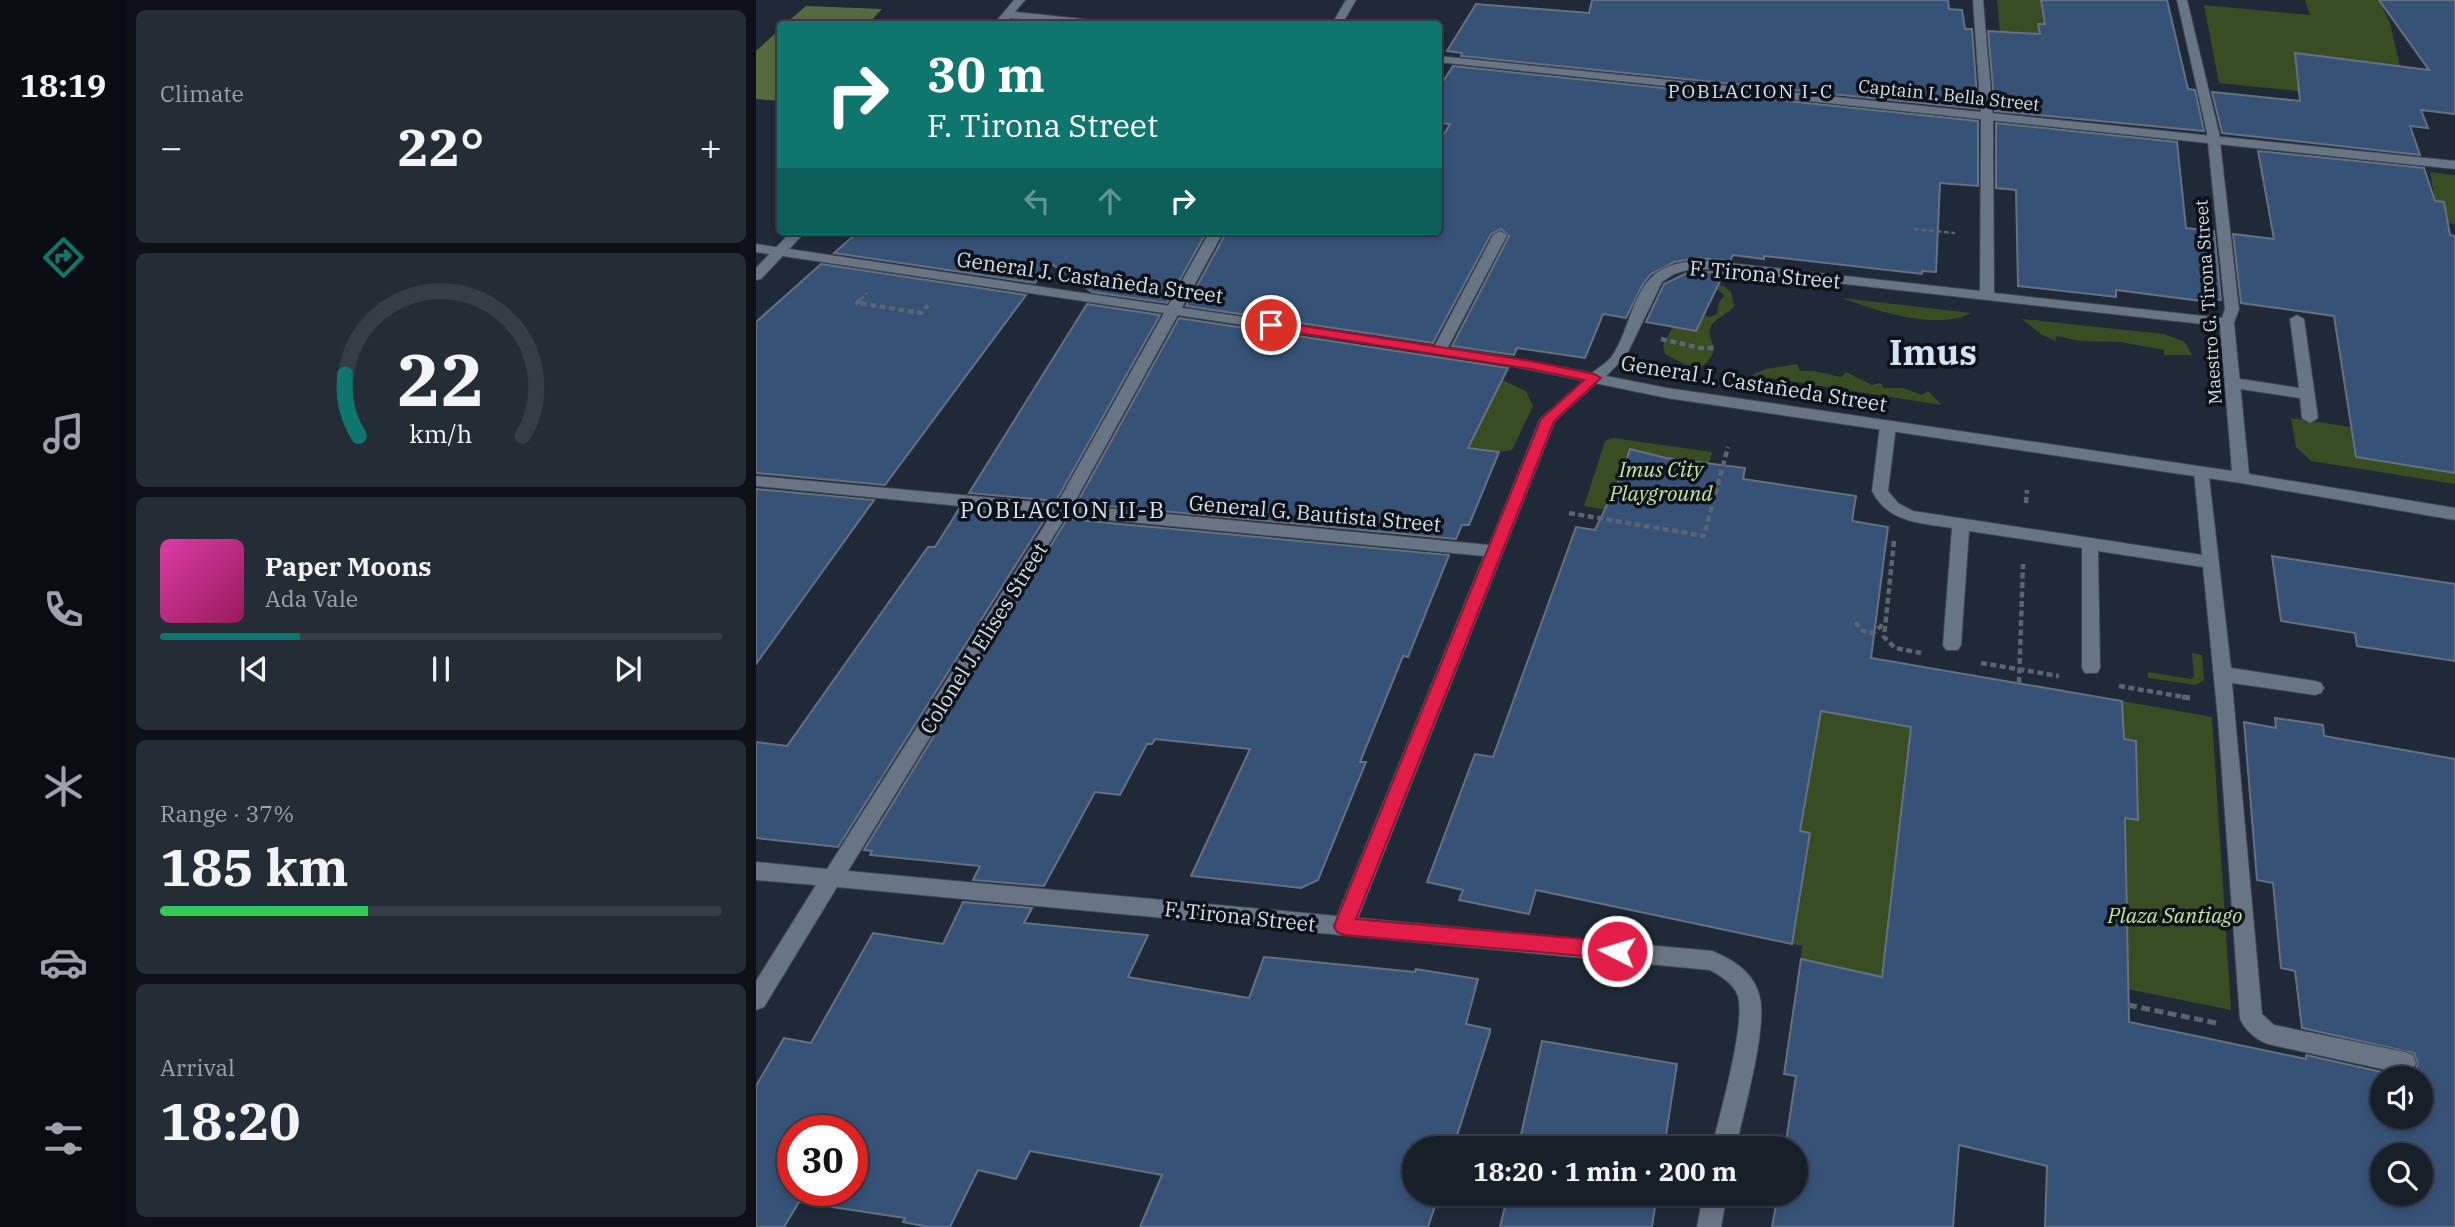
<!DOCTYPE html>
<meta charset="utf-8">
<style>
body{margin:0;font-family:"IBM Plex Serif",serif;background:#242c35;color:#f1f3f6;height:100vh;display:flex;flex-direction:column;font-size:26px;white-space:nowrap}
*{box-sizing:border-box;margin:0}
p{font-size:23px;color:#9ea2a8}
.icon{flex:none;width:38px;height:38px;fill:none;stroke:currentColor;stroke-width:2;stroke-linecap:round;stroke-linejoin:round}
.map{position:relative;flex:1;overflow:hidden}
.sheet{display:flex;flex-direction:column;gap:10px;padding:10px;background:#0d1117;width:630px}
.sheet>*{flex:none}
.guide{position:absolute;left:21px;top:21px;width:665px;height:214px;border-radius:7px;box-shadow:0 4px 10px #0003,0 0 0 2px #363d46;background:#0f766e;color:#fff;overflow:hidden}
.fabs{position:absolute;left:1614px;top:1066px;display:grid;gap:14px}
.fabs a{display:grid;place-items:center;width:63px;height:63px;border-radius:50%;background:#171f29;box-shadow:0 4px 10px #0003,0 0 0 2px #363d46;font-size:35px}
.speed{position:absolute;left:21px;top:1115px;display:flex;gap:14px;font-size:35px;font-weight:700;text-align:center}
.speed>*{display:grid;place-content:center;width:91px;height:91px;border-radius:50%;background:#171f29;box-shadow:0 4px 10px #0003,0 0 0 2px #363d46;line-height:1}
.speed .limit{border:10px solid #d22;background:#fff;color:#111}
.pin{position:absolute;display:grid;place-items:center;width:60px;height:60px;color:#fff;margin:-30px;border:4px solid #fff;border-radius:50%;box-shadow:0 2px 7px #0007}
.me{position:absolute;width:77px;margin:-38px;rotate:275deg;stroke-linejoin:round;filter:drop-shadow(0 0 5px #0008)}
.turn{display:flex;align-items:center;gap:24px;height:147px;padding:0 35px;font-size:32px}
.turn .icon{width:91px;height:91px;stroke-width:2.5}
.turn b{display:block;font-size:49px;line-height:60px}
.lanes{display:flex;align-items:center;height:66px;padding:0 35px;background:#0003;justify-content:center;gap:35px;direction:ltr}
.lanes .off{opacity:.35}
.big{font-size:52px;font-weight:700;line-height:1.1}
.sheet .card{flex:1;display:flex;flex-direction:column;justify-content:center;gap:10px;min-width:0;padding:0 24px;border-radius:10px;background:#242c35}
.sheet .dial{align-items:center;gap:0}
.dial svg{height:182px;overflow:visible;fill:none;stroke:#363d46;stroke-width:7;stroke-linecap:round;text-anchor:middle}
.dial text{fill:#f1f3f6;stroke:none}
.song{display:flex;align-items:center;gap:21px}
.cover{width:84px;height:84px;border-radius:10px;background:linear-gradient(135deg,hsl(320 70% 55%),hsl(330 70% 35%))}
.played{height:7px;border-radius:4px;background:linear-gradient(90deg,#0f766e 25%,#363d46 25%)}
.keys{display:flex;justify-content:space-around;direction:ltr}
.heat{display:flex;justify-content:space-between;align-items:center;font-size:38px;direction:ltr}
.charge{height:10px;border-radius:5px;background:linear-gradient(90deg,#34c759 37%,#363d46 0)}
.trip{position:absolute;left:646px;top:1136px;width:406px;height:70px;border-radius:35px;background:#171f29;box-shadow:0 4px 10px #0003,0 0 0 2px #363d46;font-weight:700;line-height:70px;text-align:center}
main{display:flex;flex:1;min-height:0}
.menu{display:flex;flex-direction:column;width:126px;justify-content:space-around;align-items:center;background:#090c10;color:#9ea2a8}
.menu .icon{width:49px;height:49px}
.menu .on{color:#0f766e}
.menu b{font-size:32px;color:#f1f3f6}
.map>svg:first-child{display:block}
.green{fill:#394d23}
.forest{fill:#556b3f}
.building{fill:#365277;stroke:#657181;stroke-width:2;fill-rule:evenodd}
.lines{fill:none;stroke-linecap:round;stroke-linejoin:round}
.lane-casing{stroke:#3e4752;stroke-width:2}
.street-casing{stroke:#3e4752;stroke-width:2}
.secondary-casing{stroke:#3e4752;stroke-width:2}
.path-far2{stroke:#5b6471;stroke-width:2.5;stroke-dasharray:5 2.5;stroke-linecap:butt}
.path-far1{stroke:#5b6471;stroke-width:4.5;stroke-dasharray:6 3.5;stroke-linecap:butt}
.path{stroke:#5b6471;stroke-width:5;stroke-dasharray:9 4.5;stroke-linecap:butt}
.lane{fill:#687585;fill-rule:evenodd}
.street{fill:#687585;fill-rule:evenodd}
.secondary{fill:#687585;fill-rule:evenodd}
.route{fill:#e11d48;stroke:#92132f;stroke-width:2}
.labels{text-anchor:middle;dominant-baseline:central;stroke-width:7;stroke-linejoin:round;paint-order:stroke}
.far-street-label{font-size:18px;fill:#d6dde6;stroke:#0d1218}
.far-neighbourhood-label{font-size:19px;letter-spacing:2px;fill:#d4e2f5;stroke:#0d1218}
.street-label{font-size:21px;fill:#d6dde6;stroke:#0d1218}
.park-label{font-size:21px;font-style:italic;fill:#c4e8a1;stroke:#0d1218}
.neighbourhood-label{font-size:23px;letter-spacing:2px;fill:#d4e2f5;stroke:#0d1218}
.town-label{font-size:35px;font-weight:bold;fill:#d4e2f5;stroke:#0d1218}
</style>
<main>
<nav class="menu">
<b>18:19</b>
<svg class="icon on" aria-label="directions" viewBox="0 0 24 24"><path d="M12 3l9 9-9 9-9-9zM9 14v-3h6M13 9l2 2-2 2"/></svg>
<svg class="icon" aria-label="music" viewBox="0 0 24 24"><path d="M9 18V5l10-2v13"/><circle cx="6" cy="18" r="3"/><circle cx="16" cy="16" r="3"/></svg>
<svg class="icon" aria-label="phone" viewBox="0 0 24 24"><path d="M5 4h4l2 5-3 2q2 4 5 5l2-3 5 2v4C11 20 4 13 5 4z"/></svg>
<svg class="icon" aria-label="climate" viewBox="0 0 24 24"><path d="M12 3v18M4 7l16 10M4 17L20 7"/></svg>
<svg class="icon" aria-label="car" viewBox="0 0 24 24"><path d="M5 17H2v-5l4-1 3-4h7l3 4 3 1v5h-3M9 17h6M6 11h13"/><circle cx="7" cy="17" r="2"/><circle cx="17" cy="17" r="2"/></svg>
<svg class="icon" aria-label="filters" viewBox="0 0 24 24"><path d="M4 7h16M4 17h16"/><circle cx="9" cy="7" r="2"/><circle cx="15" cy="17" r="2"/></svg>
</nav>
<section class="sheet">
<div class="card"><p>Climate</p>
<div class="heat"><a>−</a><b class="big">22°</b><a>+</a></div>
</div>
<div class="card dial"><svg viewBox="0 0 100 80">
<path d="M14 69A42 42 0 1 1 86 69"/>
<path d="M14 69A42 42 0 0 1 8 42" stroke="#0f766e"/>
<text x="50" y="56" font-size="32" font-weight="700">22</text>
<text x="50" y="72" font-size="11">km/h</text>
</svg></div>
<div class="card">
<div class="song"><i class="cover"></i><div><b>Paper Moons</b><p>Ada Vale</p></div></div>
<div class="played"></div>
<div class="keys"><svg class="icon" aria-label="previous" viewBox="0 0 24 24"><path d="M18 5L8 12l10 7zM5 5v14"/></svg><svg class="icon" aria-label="pause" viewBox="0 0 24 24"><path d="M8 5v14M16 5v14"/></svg><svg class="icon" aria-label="next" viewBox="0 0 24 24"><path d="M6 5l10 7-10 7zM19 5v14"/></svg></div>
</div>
<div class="card"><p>Range · 37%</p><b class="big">185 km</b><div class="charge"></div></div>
<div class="card"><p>Arrival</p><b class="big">18:20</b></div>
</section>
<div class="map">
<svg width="1699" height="1227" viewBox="0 0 1699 1227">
<rect width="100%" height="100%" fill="#1f2937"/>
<!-- green -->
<path class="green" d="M1241,0h44l30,26 -32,-2 1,10 -40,-3z
M1549,0h74l11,23 10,43 -78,-10 5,38 -108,-11 -15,-78 106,10z
M1674,172l25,3v49l-8,-1 -12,-22z
M958,285h8l9,7 3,15c-6,7 -19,11 -23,19 -7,16 16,21 -11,42l-16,-4 -19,-10 -2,-9 10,-19 30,-11 7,2 7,-3 2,-11 5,-8 -6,-5 -9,-1z
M1086,298l129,15c-33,18 -95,-2 -129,-15z
M1266,319l142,15 21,8 7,13h-28v-5l-44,-8 -40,-1 -24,-5v5l-14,-6z
M586,353l160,27 24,11 7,15 -21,44 -13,2 -22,-3 -7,14z
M1041,364l3,7h14l27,6 5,-5 26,13 8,-2 4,5h19l19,7 6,-4 14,14 -191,-30 15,-6z
M1535,418l60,9 5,30 99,16v11l-144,-23 -15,-14z
M857,438l99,14 -20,71 -108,-17 21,-65z
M1436,653l10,2 2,25 -8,5 -48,-7v-6l43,7 3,-2z
M1366,701l90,16 19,293 -104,-21 -2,-171 13,2 -2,-79 -13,-2z
M1065,711l90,16 -29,250 -81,-18 1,-13 -9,-2 17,-110 -10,-3z"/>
<!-- forest -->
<path class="forest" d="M50,6l76,3 -14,15h-83z
M24,29v72l-24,-2v-48z"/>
<!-- building -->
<path class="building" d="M836,0h356l1,9 13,1 3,19h7l6,80 -517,-53 1,-3 -15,-2 29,-47 113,9z
M1285,0h126l21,89 7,1 9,41 -209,-20 -7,-80 52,3 -2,-10h7z
M1623,0h76v114l-34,-4 7,18 -18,-2 10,29 -198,-22 -10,-41 88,9 -5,-48 134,17z
M697,66l525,55v65l-38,-3 -4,89 -14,-1v3l-158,-18v3l-31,-4 -3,6 -31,-3 -25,4 -23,12 -8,10 -17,34 -23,-4 -18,44 -68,-10 -3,7 -62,-9 57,-110 -8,-7 -10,5 -58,109 -247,-37 41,-75h211v-87l12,-20 -12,-1v-34z
M1240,123l181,19 9,86 28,3 7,69 -13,-2 1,4 -93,-12v7l-98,-11 -2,-96 -20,-2z
M1502,151l166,17 11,33 9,1 6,33 5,1v237l-99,-16 -22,-141 -93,-13 -8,-69 41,5z
M103,231h265l41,4 3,-4h39l-40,72 -75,-11 -42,-29 -15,20 -201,-30z
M65,264l205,31 -141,190 -129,-12v-151z
M955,272l13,1 -28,58 -50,-9 18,-38 23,-11z
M331,304l73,11 -104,186 -87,-8z
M423,318l329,50 -40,80 31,4 -30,73h-7l-6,14 -379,-36z
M874,449l36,9 79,10 -2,11 113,17 -4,25 36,6 -17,131 251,43 2,38 12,2 2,79 -13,-2 4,204 177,37v-4l98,22 10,-4 4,-9 -4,-11 -112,-25 -7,-57 -14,-3 -8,-85 -16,-3 -13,-158 32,6 -1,-10 48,7 1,11 131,23v468h-410l2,-61 -88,-21 -6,82h-181l6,-33h18v-46h-11l11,-72 -12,-2 17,-115 81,18 29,-250 -90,-16 -21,120 10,2 -18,111 -256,-54 -7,24 -70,-14 4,-10 -36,-8 48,-128 18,3 83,-230 19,3 27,-56zM1626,1078h38v38h-38zM1626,1155h38v39h-38z
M0,489l118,11 -118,164z
M203,509l87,8 -208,330 -82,-9v-96l31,4 141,-199h7z
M311,519l382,36 -41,102 -5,-1 -43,106h6l-48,118 -17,8 -110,-12 59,-127 -95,-10 -3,5h-5l-27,51 -25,-3 -51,94 -71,-6 7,-14 -110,-11 2,-4 -8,-1z
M1516,556l183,28v77l-98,-15 -2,-13 -74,-12z
M207,902l69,6 -8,15 124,12 -20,42 121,21 15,-41 151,15 1,-3 62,10 -12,45 24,5v3l-37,116h-39v46h25l-11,33h-288l22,-52 -132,-24 -14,28 -38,-9 -28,57h-21l-26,-5 2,-4 -106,-16 -15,25h-28v-141l28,-48 27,5 62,-110 70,11zM37,1130h59v60h-59z
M786,1041l135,23 -13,84h-146z
M752,1194h149l-5,33h-152z"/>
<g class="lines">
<!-- lane casing -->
<g class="lane-casing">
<path id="lane" d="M744,231l7,4 -61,116 -2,3h-10l-2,-3 61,-116z
M1541,315l7,4 14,99 -8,5 -8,-5 -2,-20 -66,-10 -7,-5 7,-5 65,10 -9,-69z
M1132,421l8,5 -8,65 10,12 15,8 289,44 -8,-83 2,-4h12l23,200 84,13 6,2 3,5 -3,5 -6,2 -83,-12 30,331 12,11 131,27 8,3 3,8 -3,8 -8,3 -137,-30c-12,-4 -23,-14 -28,-25l-22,-300 -15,-152 -105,-16 2,117 -3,5h-12l-3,-5v-120l-113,-17 -8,114 -3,5h-12l-3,-5 9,-117c-31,-5 -64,-5 -80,-37l8,-65z"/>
</g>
<!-- street casing -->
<g class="street-casing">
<path id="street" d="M258,0h11l-10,12 86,9 5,3h-33l-63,-6 -6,6h-10z
M590,0h10l-14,24h-10z
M682,56l1017,105v8l-1017,-107z
M36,231h14l-45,48 -5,1v-12z
M454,231h14l-151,274 416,40 51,-126 50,-44 5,-2 7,5 -47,43 -197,497 354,33c22,9 43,22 48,47 7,34 -17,114 -24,150h-24c7,-32 34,-123 26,-152 -4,-12 -17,-20 -28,-26l-873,-83 -73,120 -8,3v-29l60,-96 -60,-5v-18l71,7 224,-354 -295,-29v-10l301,28zM310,516l418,40 -147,360 -489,-45z
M947,1194h24l-6,33h-24z"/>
</g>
<!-- secondary casing -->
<g class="secondary-casing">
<path id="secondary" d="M1217,0h10l10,117 1,176 228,25 3,-9 -18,-176 -30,-133h10l32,133 20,176 -5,14 15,151 206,34v12l-214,-37 -574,-85 -170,-35 -741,-111v-8l741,111 95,18c6,-5 15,-10 20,-17 19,-27 20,-71 51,-87 15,-8 32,-8 48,-8l269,30 1,-174zM955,269l509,57 12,145 -565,-83 -61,-12 20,-20 36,-74 12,-8 13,-4z"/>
</g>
<!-- path-far2 -->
<path class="path-far2" d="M373,21l38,3
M1158,229l41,4
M104,300l7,-7"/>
<!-- path-far1 -->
<path class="path-far1" d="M105,299l-4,4 64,10 7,-8
M905,339l39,9h14
M1270,503l1,-13
M813,513l135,23 24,-89
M1138,541l-10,96 11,11 26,5
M1100,622l4,8 13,3 8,-7 3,1
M1225,663l78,13
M1263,683l4,-119
M1363,686l71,12"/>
<!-- path -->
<path class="path" d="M1426,697l8,1
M1372,1005l88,18"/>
<!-- lane -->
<use href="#lane" class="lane"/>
<!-- street -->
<use href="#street" class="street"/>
<!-- secondary -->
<use href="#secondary" class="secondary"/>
</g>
<!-- route -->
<path class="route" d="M515,321l260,40 63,13 7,4 -47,43 -198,498 261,23 7,2 3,7 -3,6 -7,2 -273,-24 -7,-3 -3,-6 207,-507 43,-39 -53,-11 -264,-41v-6z"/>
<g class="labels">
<!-- far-street labels -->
<g class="far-street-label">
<text transform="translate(1193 95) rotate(6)">Captain I. Bella Street</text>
<text transform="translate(1452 302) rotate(-94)">Maestro G. Tirona Street</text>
</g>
<!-- far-neighbourhood labels -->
<g class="far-neighbourhood-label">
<text x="995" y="91">POBLACION I-C</text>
</g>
<!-- street labels -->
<g class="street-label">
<text transform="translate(1009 274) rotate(5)">F. Tirona Street</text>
<text transform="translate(334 277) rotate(8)">General J. Castañeda Street</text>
<text transform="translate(998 383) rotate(9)">General J. Castañeda Street</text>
<text transform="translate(559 513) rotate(5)">General G. Bautista Street</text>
<text transform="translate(227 638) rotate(-58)">Colonel J. Elises Street</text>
<text transform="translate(484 916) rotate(6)">F. Tirona Street</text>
</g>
<!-- park labels -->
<g class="park-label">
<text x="905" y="469">Imus City<tspan x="905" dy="24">Playground</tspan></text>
<text x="1419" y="915">Plaza Santiago</text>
</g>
<!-- neighbourhood labels -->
<g class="neighbourhood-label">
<text x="307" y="509">POBLACION II-B</text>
</g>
<!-- town labels -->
<g class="town-label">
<text x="1177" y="352">Imus</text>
</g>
</g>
</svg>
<div class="fabs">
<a><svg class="icon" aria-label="sound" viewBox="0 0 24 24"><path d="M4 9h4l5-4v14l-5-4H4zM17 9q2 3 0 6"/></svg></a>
<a><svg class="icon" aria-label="search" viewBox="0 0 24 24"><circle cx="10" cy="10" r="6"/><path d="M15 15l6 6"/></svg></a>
</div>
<div class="speed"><div class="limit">30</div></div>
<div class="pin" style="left:515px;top:325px;background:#d93025"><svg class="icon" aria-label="arrive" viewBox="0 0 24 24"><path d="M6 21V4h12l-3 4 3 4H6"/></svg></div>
<svg class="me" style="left:861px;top:951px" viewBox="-20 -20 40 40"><circle r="17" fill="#e11d48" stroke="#fff" stroke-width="3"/><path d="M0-11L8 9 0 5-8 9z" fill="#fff"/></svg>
<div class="trip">18:20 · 1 min · 200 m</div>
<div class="guide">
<div class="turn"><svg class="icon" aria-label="right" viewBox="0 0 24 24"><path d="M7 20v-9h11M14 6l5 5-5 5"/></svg><div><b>30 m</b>F. Tirona Street</div></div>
<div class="lanes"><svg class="icon off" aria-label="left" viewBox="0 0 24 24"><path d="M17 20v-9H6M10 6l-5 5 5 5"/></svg><svg class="icon off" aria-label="ahead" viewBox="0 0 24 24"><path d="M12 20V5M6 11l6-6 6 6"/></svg><svg class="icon" aria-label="right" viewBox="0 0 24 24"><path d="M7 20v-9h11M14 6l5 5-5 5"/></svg></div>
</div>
</div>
</main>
